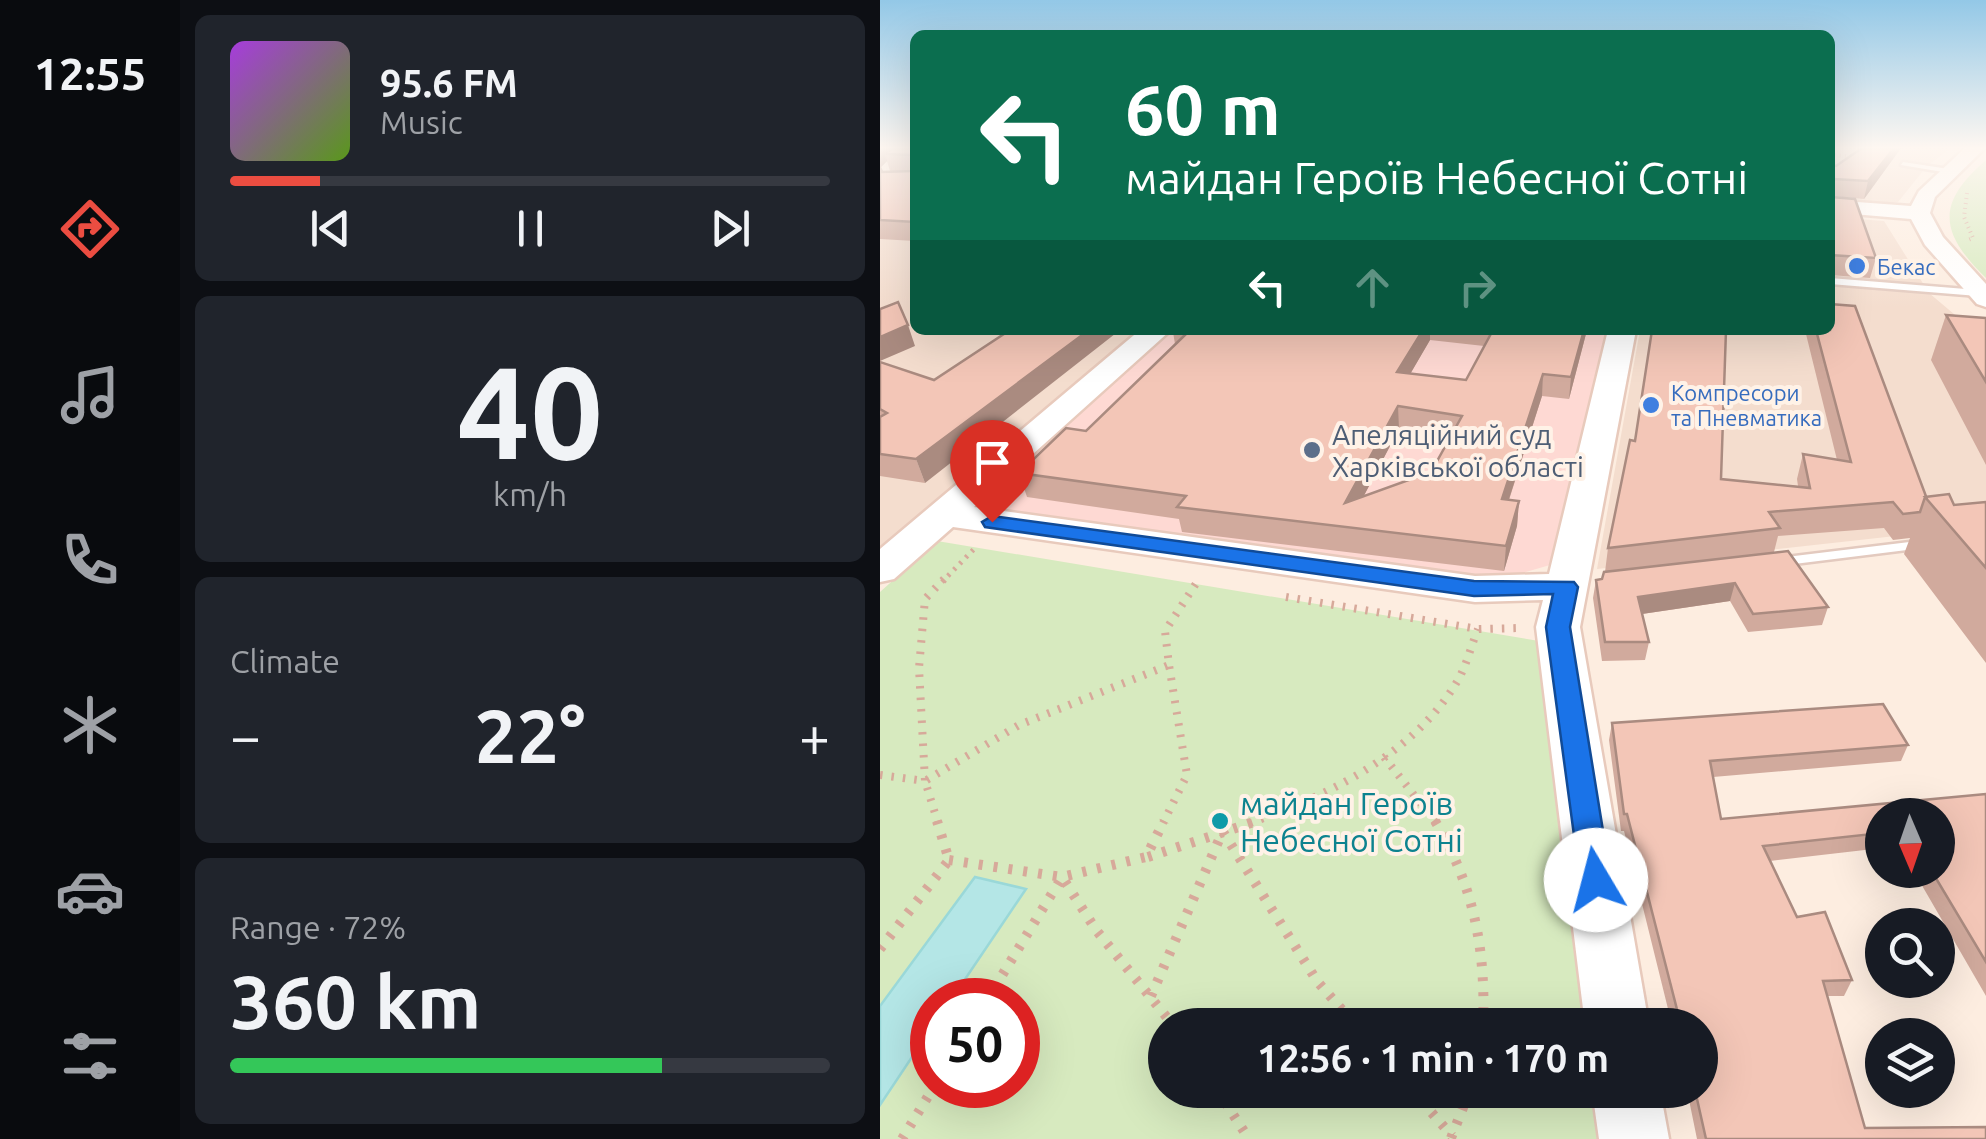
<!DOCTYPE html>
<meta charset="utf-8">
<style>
body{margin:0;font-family:Ubuntu,sans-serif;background:#20242c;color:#f1f3f6;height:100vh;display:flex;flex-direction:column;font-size:38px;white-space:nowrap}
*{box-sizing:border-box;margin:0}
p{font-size:32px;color:#9ea1a6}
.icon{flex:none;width:55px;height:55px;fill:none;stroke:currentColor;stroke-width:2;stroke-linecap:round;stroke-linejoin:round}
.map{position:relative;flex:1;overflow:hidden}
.details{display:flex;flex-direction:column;gap:15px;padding:15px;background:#0d0f14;width:700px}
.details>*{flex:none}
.top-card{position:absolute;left:30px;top:30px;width:925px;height:305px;border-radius:15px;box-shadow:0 10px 40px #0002;background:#0b6e4f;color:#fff;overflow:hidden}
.needle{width:65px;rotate:178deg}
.controls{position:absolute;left:985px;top:798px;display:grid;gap:20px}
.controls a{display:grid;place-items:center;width:90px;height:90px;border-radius:50%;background:#171b24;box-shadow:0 10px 40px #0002;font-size:50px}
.speed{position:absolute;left:30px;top:978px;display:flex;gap:20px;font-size:50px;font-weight:700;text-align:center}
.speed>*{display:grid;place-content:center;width:130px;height:130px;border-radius:50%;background:#171b24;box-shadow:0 10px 40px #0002;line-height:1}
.speed .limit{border:15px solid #d22;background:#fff;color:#111}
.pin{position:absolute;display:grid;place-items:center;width:85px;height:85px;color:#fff;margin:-102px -42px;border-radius:50% 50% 50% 0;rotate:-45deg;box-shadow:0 0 10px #0007}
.pin .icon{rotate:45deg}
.me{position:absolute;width:110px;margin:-55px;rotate:352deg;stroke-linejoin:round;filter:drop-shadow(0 0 8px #0008)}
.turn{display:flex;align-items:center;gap:35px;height:210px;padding:0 50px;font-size:45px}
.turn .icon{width:130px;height:130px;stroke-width:2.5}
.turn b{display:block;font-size:70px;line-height:85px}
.lanes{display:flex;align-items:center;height:95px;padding:0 50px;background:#0003;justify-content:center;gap:50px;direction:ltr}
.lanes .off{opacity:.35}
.big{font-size:75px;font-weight:700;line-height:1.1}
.details .widget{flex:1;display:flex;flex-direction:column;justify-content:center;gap:15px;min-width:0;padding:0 35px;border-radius:15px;background:#20242c}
.details .dial{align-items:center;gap:0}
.dial b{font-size:130px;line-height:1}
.song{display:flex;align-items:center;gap:30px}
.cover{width:120px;height:120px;border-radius:15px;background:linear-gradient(135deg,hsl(280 70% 55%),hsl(90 70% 35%))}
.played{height:10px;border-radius:5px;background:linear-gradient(90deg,#eb4d41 15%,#363941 15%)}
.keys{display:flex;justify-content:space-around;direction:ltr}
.heat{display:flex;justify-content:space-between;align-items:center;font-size:55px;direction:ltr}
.charge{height:15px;border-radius:8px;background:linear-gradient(90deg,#34c759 72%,#363941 0)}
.trip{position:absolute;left:268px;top:1008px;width:570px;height:100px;border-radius:50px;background:#171b24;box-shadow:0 10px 40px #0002;font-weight:700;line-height:100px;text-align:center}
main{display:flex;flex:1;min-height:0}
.tab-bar{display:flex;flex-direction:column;width:180px;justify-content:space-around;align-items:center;background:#090b0e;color:#9ea1a6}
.tab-bar .icon{width:70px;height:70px}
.tab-bar .on{color:#eb4d41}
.tab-bar b{font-size:45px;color:#f1f3f6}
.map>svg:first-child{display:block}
.residential{fill:#f4ddce}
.commercial{fill:#fed9d3}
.green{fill:#d7eabf;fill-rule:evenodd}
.water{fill:#b4e6e6;stroke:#9ad8d8;stroke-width:2.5}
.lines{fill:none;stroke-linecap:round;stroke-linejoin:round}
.lane-casing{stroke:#e3cabf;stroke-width:5}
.secondary-casing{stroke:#e8cabc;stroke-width:5}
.path-far3{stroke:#d7a99a;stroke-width:4;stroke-dasharray:1 4;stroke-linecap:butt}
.path-far2{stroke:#d7a99a;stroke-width:5;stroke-dasharray:2.5 6;stroke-linecap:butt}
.path-far1{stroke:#d7a99a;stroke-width:8;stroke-dasharray:2.5 9;stroke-linecap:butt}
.path{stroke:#d7a99a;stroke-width:10;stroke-dasharray:4 11;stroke-linecap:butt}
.lane{fill:#fff;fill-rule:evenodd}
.secondary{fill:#fff;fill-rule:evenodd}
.wall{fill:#d1aa9d;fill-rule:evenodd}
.shaded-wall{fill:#aa8b80}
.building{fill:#f3c6b7;stroke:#aa8b80;stroke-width:2.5;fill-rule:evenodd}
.route{fill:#1a73e8;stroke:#114b97;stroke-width:2.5}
.shop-dot{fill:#3f7fe0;stroke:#fff2e7;stroke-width:4}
.service-dot{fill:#5c6f8a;stroke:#fff2e7;stroke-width:4}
.culture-dot{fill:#0f9aa8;stroke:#fff2e7;stroke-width:4}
.labels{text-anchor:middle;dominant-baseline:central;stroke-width:8;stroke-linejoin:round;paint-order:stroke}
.far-shop-label{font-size:22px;fill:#366cbe;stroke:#fff2e7;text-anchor:start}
.service-label{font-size:28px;fill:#4e5e75;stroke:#fff2e7;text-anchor:start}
.near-culture-label{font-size:32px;fill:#0d838f;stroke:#fff2e7;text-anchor:start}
</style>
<main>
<nav class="tab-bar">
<b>12:55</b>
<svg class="icon on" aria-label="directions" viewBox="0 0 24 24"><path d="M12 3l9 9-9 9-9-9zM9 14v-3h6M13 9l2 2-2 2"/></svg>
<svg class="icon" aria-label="music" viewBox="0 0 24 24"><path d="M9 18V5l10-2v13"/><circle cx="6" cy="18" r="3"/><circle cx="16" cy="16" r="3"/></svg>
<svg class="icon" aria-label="phone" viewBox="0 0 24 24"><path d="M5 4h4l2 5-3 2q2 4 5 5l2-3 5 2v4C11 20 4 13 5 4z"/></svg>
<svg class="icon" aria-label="climate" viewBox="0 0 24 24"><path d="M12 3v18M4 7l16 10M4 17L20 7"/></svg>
<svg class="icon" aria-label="car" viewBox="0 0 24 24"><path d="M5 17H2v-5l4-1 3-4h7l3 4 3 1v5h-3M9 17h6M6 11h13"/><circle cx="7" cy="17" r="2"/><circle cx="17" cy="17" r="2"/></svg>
<svg class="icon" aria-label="filters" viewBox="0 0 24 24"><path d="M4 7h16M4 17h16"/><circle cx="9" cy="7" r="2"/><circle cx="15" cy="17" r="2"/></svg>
</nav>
<section class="details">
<div class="widget">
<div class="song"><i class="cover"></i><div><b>95.6 FM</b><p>Music</p></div></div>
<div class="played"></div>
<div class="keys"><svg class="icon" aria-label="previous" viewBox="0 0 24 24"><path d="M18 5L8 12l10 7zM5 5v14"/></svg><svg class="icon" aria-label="pause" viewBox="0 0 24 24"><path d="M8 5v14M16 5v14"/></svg><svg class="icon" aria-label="next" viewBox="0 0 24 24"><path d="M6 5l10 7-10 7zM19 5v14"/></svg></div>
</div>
<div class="widget dial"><b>40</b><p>km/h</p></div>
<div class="widget"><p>Climate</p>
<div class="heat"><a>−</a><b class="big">22°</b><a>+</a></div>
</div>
<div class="widget"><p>Range · 72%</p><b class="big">360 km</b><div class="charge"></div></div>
</section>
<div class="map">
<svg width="1106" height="1139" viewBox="0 0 1106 1139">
<rect width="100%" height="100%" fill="#fdede0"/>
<!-- residential -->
<path class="residential" d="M950,148h121l-24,18 -29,36 -16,3 -52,-3z
M35,183v147h229l-264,222v-368z
M950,217l54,4 45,72 57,48v185l-389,43 43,-239h190z"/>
<!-- commercial -->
<path class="commercial" d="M292,330h438l-60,235 -58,17 -500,-68 -8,-15z"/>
<!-- green -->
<path class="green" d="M1106,160v118c-46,-45 -51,-74 0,-118z
M57,541l602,100 45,384h-419v65h426l6,49h-717v-547zM52,1000h86v85h-86z"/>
<!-- water -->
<path class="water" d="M95,877l51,12 -75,111h-19v27l-52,78v-99z"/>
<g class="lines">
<!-- lane casing -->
<g class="lane-casing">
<path id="lane" d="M1023,162l46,7 3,2 -3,2 -48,-8z
M950,278l148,12 4,3 -4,3 -148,-12z
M1046,540l5,1 2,3 -2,3 -153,19 -7,-4 7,-4z"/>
</g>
<!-- secondary casing -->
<g class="secondary-casing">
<path id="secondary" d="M1085,148h20l-50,49 -5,16 13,24 43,47v23l-9,-3 -52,-59 -14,-26 -81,-7v-12l81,6 8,-15z
M260,330h31l-197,177 501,69 74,-2 59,-244h28l-56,297 69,398h-64l-49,-398 7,-27 -68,2 -522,-75 -59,52 -14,3v-33z
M712,1090h68l9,49h-70z"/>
</g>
<!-- path-far3 -->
<path class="path-far3" d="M950,154l22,3
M1087,193l-3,24 9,21 -5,2"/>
<!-- path-far2 -->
<path class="path-far2" d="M62,582l35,-36"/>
<!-- path-far1 -->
<path class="path-far1" d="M406,597l192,32 43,-1
M504,757l52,66
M0,775l45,6 -6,-113 6,-69 19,-20
M58,823l-13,-42 94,-56 150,-60 -4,-34 32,-49
M283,823l24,-48 -18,-110
M370,823c77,-27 165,-69 208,-143 9,-16 13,-34 20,-51"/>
<!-- path -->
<path class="path" d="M555,821c39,65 51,129 48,204
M343,832l94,149 38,44
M268,857l109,-36
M69,860l113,17 34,53 77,95
M0,949l69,-89 -12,-39
M271,996l71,-163
M107,1000l75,-123 84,-20 18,-36
M337,1090l32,49
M532,1090l40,46
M571,1138l19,-48
M22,1139l33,-54"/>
<!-- lane -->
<use href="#lane" class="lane"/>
<!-- secondary -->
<use href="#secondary" class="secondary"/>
</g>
<!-- wall -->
<path class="wall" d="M0,148h35v93l-35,-2zM7,161l3,10h22l-31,1 2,-1 -2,-4z
M982,148h39l-37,51 -32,-3 44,62 -6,20 -40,-3v-110l6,1z
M1066,315l40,3v147l-55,-105z
M295,330h412l-18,69 -27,-3 -33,104 10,1 -2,25 -13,45 -322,-39 -3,-13 -152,-22 -8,-24 67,-42 89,-87 -2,-12zM550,340l54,6 -18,34 -56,-6zM519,429l51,8 -19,35 -68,25z
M925,330h25l96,167 28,8 32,-3v161l-82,-109 6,-16 -17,2 -9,-12 -106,8 -4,16 54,55 -6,18 -74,7 -18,-31 -88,13 7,28 -4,18 -43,1 -9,-63 3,-18 6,-1 3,-7 3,-24 113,-69 77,7 -1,-7 6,-25 34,6z
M0,362l45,121 -45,-7z
M732,723l296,22 -7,16 -188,16 8,42 265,-25v202l-73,-126h25v-55h-56v33l-112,13 27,56 55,63 -8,16h-17l38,132 121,11h-289l-10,-49h13v-65h-28l-48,-194h-3l-12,-91z"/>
<!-- shaded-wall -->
<path class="shaded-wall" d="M0,148h20l-15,6 2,7 -6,6 2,4 -3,2z
M1014,148h7l-37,51 4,-18z
M28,325l7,21 -35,15v-24z
M209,330h31l-195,153 -9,-24z
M543,330h7v10l-32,55 -1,-23z
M704,330h3l-18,69 2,-22z
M663,374l-1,22 -41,128 1,-25z
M518,406l1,23 -52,99 -2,-25z
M639,501l-2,25 -13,45 2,-25z
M855,583l-5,18 -95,14 3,-18z"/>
<!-- building -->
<path class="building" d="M13,148h22v74l-35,-2v-48l32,-1v-16l-27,-1z
M982,148h32l-26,33 -34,-2 -4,4 2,14 23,2 21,59 -46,-3v-90l6,1z
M18,302l10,23 -28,12v-28z
M950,304l25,2 72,193 -2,-2 -5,15 -17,2 -10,-12 -124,10 11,16 -172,20 22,-108 5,1 17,-111h74l-5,149 89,9 -7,-34 48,8 -35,-132h14z
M1066,315l40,3v64z
M130,330h79l-173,129 -36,-5v-37l7,-4 -7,-4v-47l54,18z
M295,330h248l-26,42 69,8 27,-50h91l-13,47 -28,-3 -41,125 17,2 -13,45 -329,-39 9,-11 -167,-23 47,-45 20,3 100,-97 -13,-2zM518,406l64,10 -31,56 -86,31z
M1069,494l5,11 32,-3v66l-61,-71z
M908,551l40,56 -75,7 -18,-31 -97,14 11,45h-44l-9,-62 6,-1 2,-7z
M1003,704l25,41 -198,16 11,58 265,-25v168l-55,-92h7v-55h-56v18l-119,13 34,71 28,-5 27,68 -29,1 42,147 121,-1v12h-280l-11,-49h5v-65h-19l-54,-211h-3l-12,-91z"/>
<!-- sky -->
<linearGradient id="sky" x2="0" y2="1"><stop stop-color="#93c8e7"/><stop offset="0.48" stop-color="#fef7f1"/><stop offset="1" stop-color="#fef7f1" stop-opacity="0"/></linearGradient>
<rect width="1106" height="308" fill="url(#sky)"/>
<!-- route -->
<path class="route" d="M112,516l482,65 100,1 4,5 -8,40 41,253 -4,10 -11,4 -12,-4 -4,-10 -34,-253 7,-33 -79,2 -489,-69 -3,-5z"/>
<!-- markers -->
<g class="shop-dot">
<circle cx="977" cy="266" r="10"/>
<circle cx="771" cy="405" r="10"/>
</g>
<circle class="service-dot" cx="432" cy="450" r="10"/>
<circle class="culture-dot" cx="340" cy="821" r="10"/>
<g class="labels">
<!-- far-shop labels -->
<g class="far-shop-label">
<text x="997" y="266">Бекас</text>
<text x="791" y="392">Компресори<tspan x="791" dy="25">та Пневматика</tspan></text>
</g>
<!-- service labels -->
<g class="service-label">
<text x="452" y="434">Апеляційний суд<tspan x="452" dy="32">Харківської області</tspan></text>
</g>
<!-- near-culture labels -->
<g class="near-culture-label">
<text x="360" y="803">майдан Героїв<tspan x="360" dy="37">Небесної Сотні</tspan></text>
</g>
</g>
</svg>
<div class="controls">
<a><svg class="needle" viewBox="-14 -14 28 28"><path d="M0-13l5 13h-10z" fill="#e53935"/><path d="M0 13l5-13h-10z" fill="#9ea1a6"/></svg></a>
<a><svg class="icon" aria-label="search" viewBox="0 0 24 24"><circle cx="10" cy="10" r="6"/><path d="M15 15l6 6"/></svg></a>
<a><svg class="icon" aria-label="layers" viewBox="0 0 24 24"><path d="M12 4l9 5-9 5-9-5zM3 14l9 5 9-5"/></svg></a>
</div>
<div class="speed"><div class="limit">50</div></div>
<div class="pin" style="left:112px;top:522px;background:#d93025"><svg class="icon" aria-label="arrive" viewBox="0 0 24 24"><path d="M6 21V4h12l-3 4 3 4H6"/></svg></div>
<svg class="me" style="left:716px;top:880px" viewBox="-20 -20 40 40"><circle r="19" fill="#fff"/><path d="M0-13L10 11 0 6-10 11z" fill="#1a73e8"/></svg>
<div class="trip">12:56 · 1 min · 170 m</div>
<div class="top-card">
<div class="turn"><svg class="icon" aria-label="left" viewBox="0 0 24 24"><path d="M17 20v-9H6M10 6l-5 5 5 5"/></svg><div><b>60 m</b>майдан Героїв Небесної Сотні</div></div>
<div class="lanes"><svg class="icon" aria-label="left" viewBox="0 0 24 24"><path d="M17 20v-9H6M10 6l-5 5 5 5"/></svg><svg class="icon off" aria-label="ahead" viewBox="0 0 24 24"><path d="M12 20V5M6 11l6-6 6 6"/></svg><svg class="icon off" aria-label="right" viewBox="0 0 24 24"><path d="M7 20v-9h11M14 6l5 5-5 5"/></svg></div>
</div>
</div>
</main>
